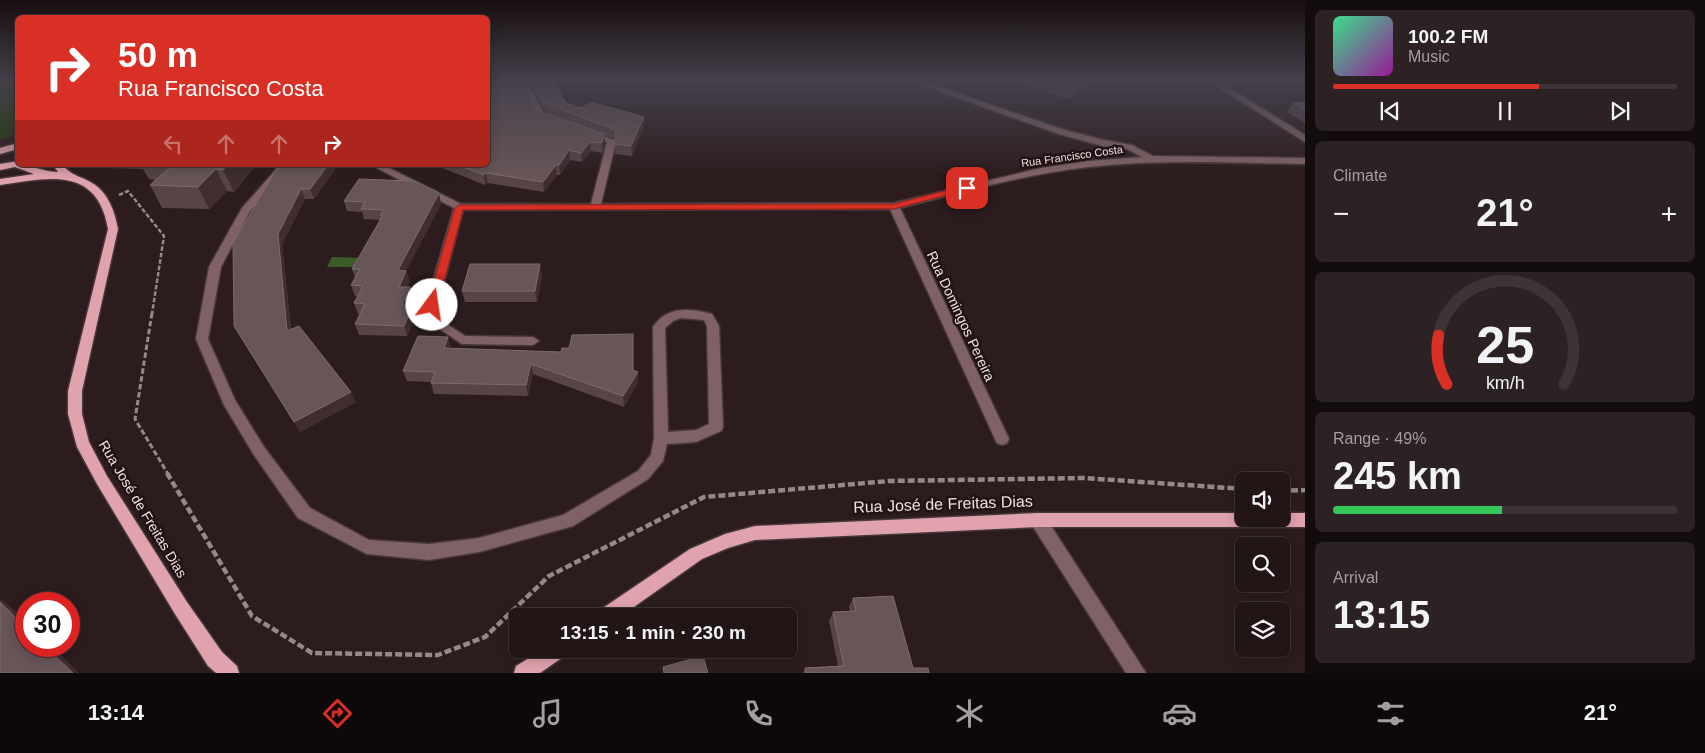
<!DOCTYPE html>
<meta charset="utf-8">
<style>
body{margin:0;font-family:Helvetica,sans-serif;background:#2d2223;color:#f1f3f6;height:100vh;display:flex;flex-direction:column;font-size:19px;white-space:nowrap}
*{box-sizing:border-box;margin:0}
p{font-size:16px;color:#a29fa1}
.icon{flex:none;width:28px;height:28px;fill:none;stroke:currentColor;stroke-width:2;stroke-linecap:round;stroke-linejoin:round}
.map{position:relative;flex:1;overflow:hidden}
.panel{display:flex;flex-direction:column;gap:10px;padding:10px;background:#120c0c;width:400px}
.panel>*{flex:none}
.top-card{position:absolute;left:15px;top:15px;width:475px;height:152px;border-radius:8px;box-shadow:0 2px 12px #0003,0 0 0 1px #3e3435;background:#d93025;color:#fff;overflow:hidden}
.buttons{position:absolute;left:1235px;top:472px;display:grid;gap:10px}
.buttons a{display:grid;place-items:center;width:55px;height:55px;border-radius:8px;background:#211516;box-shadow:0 2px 12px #0003,0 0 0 1px #3e3435;font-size:25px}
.speed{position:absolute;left:15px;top:592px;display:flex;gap:10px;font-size:25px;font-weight:700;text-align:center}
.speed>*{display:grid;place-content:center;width:65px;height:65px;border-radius:50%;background:#211516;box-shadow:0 2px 12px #0003,0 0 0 1px #3e3435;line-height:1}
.speed .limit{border:8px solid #d22;background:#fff;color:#111}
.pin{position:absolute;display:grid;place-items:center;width:42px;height:42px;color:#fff;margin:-21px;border-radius:10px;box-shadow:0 2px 8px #0006}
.me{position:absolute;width:55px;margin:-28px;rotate:14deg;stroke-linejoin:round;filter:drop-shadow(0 0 4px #0008)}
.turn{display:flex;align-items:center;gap:18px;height:105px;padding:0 20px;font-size:22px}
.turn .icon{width:65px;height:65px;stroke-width:2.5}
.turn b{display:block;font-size:35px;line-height:42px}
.lanes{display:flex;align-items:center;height:48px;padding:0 20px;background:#0003;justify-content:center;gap:25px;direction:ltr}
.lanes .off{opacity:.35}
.big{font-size:38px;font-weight:800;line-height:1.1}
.panel .tile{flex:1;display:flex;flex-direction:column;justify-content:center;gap:8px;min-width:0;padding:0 18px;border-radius:8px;background:#2d2223}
.panel .dial{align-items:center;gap:0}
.dial svg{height:130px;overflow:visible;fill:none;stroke:#3e3435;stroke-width:7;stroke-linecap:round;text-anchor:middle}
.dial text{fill:#f1f3f6;stroke:none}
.song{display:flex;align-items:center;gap:15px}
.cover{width:60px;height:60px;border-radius:8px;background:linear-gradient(135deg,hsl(150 70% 55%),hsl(300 70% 35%))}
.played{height:5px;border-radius:2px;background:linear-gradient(90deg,#d93025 60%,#3e3435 60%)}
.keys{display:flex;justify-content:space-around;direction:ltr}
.heat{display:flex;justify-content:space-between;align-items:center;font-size:28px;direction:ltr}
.charge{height:8px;border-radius:4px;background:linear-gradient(90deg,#34c759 49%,#3e3435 0)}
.trip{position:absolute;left:509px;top:608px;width:288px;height:50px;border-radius:8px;background:#211516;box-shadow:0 2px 12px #0003,0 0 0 1px #3e3435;font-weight:800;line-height:50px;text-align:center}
.tab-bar{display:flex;height:80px;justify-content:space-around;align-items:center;background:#0d0809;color:#a29fa1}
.tab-bar .icon{width:35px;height:35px}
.tab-bar .on{color:#d93025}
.tab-bar b{font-size:22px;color:#f1f3f6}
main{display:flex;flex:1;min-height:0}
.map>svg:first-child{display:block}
.green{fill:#1f3b09}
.water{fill:#3d5d28}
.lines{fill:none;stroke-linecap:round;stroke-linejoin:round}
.minor-casing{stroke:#473839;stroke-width:3}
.major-casing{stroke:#473839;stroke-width:3}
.path-far2{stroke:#96888a;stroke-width:2.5;stroke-dasharray:4.5 2;stroke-linecap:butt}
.path-far1{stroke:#96888a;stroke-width:3;stroke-dasharray:5.5 2.5;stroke-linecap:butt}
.path{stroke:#96888a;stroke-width:4.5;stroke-dasharray:7 3;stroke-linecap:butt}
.minor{fill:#806266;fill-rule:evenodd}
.major{fill:#e0a2ac;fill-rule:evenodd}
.wall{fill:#564447}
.shaded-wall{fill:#3f2d2f}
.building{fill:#675557;stroke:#7c6b6d}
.route{fill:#d93025;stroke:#8d1f18}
.labels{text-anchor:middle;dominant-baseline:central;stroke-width:5;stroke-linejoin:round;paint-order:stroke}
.far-street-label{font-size:11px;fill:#ede1e2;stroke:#221215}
.street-label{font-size:14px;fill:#ede1e2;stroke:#221215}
.near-street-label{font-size:16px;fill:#ede1e2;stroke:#221215}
</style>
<main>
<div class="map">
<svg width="1305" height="673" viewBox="0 0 1305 673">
<rect width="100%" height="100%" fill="#2c1c1e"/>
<!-- green -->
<path class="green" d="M0,81h18l-1,54 -17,4z"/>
<!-- water -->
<path class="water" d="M332,257l30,1 -4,9h-31z"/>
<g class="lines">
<!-- minor casing -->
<g class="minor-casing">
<path id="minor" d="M519,81h8l17,33 10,4v4l-16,-4z
M910,81h11l144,49 39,10 28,5 21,11 152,2v6c-72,-1 -145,-5 -216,3 -64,7 -127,25 -189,41l109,231 -2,4 -5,2 -5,-2 -2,-4 -105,-230 -427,1 -25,95 7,18 20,13 68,1 6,4 -6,4 -71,-1 -28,-19 -8,-20 28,-97 -83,-43h12l78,39h130l16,-62 -21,-7 -1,-2 4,-3 27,11 -15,63 293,-1 147,-35 48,-7 53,-4 -15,-8 -24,-3 -44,-12z
M1209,81h9l87,54v7z
M280,165h10l-40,46 -29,56 -13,72 27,61 29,47 46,61 59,32 60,4 50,-6 84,-23 75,-44 13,-16 3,-17 -1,-111c13,-21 38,-19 59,-13l7,12 4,101 -2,4 -25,11 -29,2 -4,17 -15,18 -75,47 -94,26 -50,8 -62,-6 -69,-36 -44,-63 -30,-50 -28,-66 13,-72 33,-59zM681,318l23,2 3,6 2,98 -13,6 -28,2 -3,-104 8,-7z
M1038,513l6,2 102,158h-20l-94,-148 -2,-5 2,-5z"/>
</g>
<!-- major casing -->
<g class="major-casing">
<path id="major" d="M18,143v6l-18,5v-6z
M18,161v4c14,0 26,7 40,7l-5,-7h10c8,11 18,11 29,18 16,9 23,29 26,46l-36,162v23l7,28 18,34 80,126 35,50 15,14 2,7h-23l-8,-7 -33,-52 -78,-130 -20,-37 -9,-33v-23l40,-162c-11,-64 -60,-51 -108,-44v-6l34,-5 -19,-7 -15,3v-6z
M1038,513h206v6h37v-6h24v14h-267l-283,13 -27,8 -26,11 -81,57h-24l3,-6 90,-61 35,-15 30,-8z
M544,649h25l-3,6 -26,18h-26l2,-7z"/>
</g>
<!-- path-far2 -->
<path class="path-far2" d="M119,195l9,-4 36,45 -12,78"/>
<!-- path-far1 -->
<path class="path-far1" d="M152,313l-17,106 33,55"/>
<!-- path -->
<path class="path" d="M167,473l85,143 60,37 126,2 47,-18 64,-61 155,-79 185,-16 195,-3 160,11
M1281,491l24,-1"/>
<!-- minor -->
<use href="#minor" class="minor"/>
<!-- major -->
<use href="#major" class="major"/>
</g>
<!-- wall -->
<path class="wall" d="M529,81h24l13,22 16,5 62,9v9l-12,30 -17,-2v-15l-11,-4 1,8 -3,10 -11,-2 -9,11 -12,-2 -10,15h-3l-13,17 -56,-9 -3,2 -50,-20h53l48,-55 38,13 -29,-11z
M1019,81h72l-1,4 -20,14 -51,-16z
M1293,103l12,7v13l-18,-11z
M70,165h186l-22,27 -7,-1 -18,18 -47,-1 -12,-23 5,-5 -6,-1 -6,-10 -72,-2z
M280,165h58l-24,34h-9l-23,45 9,85 65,73 -56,30 -66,-106z
M344,201l97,3 -35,67 4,10 -3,6 6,11 -3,7 6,11 -9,20 -48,-1 -4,-11 5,-10h-2l-4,-11 4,-7h-3l-4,-11 4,-7 -3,-9 28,-49 -16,-1 -2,-7 -15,-1z
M542,275l-5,27h-72l-3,-11z
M451,348l-1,1 183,21 5,12 -14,25 -91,-33 -5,22 -94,-2 -3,-11v-1l-24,-1 -4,-10z
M853,598l60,70 16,5h-126l2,-5 33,-2 -9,-45 4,-9h17l-1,-5z"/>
<!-- shaded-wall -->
<path class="shaded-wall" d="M1087,81h4l-1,4 -20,14 4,-9z
M644,117v9l-12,30 -1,-10z
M604,134l1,9 -3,10v-10z
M590,142l1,9 -9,11 -1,-9z
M569,150l1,10 -10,15 -1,-10z
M227,165h29l-22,27 -11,-22z
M328,165h10l-24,34 -4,-10z
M556,165l1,10 -13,17 -1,-10z
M216,169l11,22 -18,18 -11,-22z
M486,173l2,10 -3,2 -1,-10z
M301,189l4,10 -23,45 10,98 -5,-11 -9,-97z
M439,193l2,11 -40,77 -3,-11z
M540,264l2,11 -5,27 -2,-11z
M406,271l4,10 -8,17 -3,-11z
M410,287l3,11 -8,18 -3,-11z
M413,305l3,11 -9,20 -3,-10z
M448,337l3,11 -4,11 -3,-11z
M531,364l2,10 -5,22 -2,-11z
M638,372v10l-14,25 -1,-11z
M351,392l5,10 -56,30 -6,-10z
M0,599l10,7 16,15v7l-26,-26z
M45,646h7l27,27h-6z"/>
<!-- building -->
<path class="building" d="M488,81h34l14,29 68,24 -2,9 -12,-1 -9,11 -12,-3 -10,15h-3l-13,17 -57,-9 -2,2 -26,-10h30z
M533,81h20l13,22 16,5 9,-6 53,15 -13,29 -17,-2 2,-14 -72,-27z
M1044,81h43l-13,9z
M1305,102v8l-12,-7z
M172,165h55l-4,5 -7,-1 -18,18 -48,-2 23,-20z
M280,165h48l-18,24h-9l-23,45 9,97 12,-5 52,66 -57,30 -60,-96 -1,-83 43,-73z
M359,179l55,2 25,12 -41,77 8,1 -7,16h11l-8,18h11l-9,21 -49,-2 10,-20 -11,-1 9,-17 -12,-1 9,-16h-8l31,-54h-3l4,-5 -23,-1 4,-7 -21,-1z
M470,264h70l-5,27h-73z
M633,334v36l5,2 -15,24 -92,-32 -5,21 -95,-2 4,-11 -32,-1 15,-35 30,1 -4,11 117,4 1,-4h7l3,-13z
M893,596l20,72h15l1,5h-123l-1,-5 39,-2 -11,-54 23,-1 -3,-13z
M0,602l26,26v18h19l28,27h-73z
M703,656l5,17h-44l-1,-6z"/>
<!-- sky -->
<linearGradient id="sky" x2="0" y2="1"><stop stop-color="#180f10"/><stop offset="0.46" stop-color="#45404c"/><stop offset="1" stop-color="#45404c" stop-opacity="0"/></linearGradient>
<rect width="1305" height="175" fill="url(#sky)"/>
<!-- route -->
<path class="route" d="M967,185l3,1v3l-76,20 -431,1 -25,95 -6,4 -5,-4 28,-97 4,-3 435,-1z"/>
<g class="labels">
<!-- far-street labels -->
<g class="far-street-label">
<text transform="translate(1072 156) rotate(-8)">Rua Francisco Costa</text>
</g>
<!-- street labels -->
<g class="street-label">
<text transform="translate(961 316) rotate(65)">Rua Domingos Pereira</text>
<text transform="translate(143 509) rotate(59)">Rua José de Freitas Dias</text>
</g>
<!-- near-street labels -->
<g class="near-street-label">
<text transform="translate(943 504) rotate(-2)">Rua José de Freitas Dias</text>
</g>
</g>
</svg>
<div class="buttons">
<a><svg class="icon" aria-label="sound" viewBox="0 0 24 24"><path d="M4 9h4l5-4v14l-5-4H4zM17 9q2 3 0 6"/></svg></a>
<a><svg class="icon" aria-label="search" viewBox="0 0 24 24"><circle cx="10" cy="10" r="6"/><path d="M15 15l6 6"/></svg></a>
<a><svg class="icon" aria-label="layers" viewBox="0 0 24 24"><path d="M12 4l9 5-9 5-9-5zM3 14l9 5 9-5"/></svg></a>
</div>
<div class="speed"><div class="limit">30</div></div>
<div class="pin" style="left:967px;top:188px;background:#d93025"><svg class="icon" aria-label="arrive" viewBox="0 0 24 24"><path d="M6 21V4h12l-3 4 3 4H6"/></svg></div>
<svg class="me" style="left:432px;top:305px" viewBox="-20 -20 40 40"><circle r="19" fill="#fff"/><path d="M0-13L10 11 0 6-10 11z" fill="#d93025"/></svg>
<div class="trip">13:15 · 1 min · 230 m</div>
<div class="top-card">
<div class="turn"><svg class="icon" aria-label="right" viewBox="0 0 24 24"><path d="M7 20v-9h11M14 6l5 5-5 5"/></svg><div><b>50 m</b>Rua Francisco Costa</div></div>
<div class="lanes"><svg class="icon off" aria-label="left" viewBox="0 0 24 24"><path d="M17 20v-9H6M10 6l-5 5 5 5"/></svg><svg class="icon off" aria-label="ahead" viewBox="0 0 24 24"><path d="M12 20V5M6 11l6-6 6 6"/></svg><svg class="icon off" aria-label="ahead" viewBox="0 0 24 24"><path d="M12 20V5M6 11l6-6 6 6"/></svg><svg class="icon" aria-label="right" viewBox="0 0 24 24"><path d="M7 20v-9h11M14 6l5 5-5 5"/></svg></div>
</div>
</div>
<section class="panel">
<div class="tile">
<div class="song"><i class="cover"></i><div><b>100.2 FM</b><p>Music</p></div></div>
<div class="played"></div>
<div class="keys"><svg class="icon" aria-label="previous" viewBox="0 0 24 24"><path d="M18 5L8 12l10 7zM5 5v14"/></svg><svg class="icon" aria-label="pause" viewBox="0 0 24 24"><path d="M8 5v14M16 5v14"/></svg><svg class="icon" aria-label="next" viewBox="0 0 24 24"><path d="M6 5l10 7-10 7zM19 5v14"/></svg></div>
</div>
<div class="tile"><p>Climate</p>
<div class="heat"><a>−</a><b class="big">21°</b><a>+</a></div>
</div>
<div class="tile dial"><svg viewBox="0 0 100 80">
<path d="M14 69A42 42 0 1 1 86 69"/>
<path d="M14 69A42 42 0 0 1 9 39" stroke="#d93025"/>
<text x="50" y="56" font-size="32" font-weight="700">25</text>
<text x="50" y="72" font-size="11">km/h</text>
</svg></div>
<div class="tile"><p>Range · 49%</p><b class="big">245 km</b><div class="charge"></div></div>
<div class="tile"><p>Arrival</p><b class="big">13:15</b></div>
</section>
</main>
<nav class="tab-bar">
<b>13:14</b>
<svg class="icon on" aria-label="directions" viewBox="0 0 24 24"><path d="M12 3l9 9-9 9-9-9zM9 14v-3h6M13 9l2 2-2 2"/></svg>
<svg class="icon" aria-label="music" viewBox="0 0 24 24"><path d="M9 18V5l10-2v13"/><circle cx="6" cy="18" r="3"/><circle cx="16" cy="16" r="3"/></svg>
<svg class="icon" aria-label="phone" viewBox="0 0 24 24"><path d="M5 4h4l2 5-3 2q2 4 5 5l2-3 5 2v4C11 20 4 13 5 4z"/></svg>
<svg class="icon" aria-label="climate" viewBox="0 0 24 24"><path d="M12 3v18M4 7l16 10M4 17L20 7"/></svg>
<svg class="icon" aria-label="car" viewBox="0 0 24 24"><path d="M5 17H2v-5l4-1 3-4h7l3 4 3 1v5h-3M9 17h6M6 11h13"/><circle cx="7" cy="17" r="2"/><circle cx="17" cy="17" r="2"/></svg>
<svg class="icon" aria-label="filters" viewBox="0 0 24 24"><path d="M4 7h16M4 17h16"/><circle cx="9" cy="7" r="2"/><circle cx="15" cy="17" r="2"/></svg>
<b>21°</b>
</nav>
